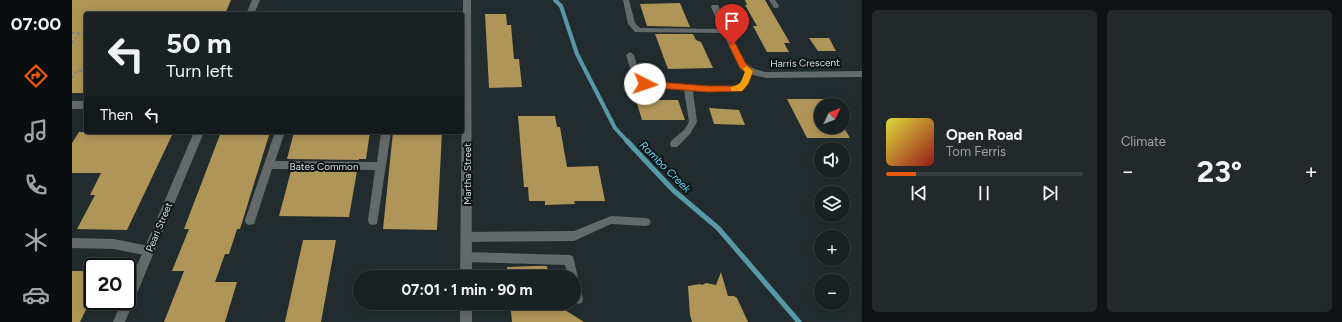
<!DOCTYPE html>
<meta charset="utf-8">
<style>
body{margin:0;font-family:Figtree,sans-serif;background:#23292a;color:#f1f3f6;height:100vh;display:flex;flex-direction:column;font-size:15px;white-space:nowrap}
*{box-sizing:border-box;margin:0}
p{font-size:13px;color:#9fa3a5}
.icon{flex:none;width:22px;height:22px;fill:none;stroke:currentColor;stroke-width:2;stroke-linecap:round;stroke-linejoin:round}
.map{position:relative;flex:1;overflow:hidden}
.panel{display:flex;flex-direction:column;gap:10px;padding:10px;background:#0e1213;width:480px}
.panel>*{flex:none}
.guide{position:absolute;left:12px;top:12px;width:380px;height:122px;border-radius:4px;box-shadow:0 2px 10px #0003,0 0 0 1px #383e40;background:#1a2122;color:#f1f3f6;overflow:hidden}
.needle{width:26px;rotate:47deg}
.buttons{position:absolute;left:742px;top:98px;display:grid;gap:8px}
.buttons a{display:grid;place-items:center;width:36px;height:36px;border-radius:50%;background:#1a2122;box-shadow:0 2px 10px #0003,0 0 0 1px #383e40;font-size:20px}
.speed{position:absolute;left:12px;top:258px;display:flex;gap:8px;font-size:20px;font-weight:700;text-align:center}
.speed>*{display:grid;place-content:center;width:52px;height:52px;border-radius:50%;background:#1a2122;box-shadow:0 2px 10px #0003,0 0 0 1px #383e40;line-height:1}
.speed .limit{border:2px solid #111;border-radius:6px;background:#fff;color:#111}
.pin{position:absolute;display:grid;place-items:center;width:34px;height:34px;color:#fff;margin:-41px -17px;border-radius:50% 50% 50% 0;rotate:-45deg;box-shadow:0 0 4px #0007}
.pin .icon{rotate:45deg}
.me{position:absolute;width:44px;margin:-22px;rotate:94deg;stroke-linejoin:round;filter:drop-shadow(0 0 3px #0008)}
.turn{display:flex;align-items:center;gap:14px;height:84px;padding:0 16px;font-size:18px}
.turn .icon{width:52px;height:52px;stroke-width:2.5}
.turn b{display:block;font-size:28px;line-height:34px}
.then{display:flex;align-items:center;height:38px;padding:0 16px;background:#0003;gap:8px;font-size:15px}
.big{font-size:30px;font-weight:700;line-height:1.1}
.panel .widget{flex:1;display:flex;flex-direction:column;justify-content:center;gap:6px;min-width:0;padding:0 14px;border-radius:6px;background:#23292a}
.song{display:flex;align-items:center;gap:12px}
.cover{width:48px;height:48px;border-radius:6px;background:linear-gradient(135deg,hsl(60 70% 55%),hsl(0 70% 35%))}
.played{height:4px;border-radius:2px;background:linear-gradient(90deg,#ea580c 15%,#383e40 15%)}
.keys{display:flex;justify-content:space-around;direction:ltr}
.heat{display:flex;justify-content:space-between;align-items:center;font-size:22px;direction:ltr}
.panel .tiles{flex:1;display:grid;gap:10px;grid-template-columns:repeat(2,1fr)}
.trip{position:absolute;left:281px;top:270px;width:228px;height:40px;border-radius:20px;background:#1a2122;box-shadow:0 2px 10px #0003,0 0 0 1px #383e40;font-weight:700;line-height:40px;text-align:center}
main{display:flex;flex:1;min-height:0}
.tabs{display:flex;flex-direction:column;width:72px;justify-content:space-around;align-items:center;background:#0a0d0e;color:#9fa3a5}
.tabs .icon{width:28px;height:28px}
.tabs .on{color:#ea580c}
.tabs b{font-size:18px;color:#f1f3f6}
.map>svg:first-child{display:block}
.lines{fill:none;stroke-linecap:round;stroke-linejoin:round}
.stream-far1{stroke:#5799a7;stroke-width:4}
.stream{stroke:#5799a7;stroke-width:5}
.building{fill:#af9557}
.path{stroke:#7e8688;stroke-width:2;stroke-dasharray:2.5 2.5;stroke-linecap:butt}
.service{fill:#64696a;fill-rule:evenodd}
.minor{fill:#64696a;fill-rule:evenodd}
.tertiary{fill:#64696a;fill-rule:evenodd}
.route{fill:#ea580c;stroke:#983908}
.slow{fill:#f59e0b}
.labels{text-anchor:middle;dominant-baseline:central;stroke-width:4;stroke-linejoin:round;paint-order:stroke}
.street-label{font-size:10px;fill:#d8dee0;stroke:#0f1314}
.water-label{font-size:11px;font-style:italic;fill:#5cdaf6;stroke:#0f1314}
</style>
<main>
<nav class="tabs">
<b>07:00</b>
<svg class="icon on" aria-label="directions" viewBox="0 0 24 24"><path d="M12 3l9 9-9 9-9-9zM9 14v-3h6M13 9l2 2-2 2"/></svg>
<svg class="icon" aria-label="music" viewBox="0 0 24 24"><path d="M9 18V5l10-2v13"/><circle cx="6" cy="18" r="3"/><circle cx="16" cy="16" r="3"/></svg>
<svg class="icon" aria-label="phone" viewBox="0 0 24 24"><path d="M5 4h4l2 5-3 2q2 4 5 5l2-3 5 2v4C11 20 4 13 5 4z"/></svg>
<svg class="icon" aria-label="climate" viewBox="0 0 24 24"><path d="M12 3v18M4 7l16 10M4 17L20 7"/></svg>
<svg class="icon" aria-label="car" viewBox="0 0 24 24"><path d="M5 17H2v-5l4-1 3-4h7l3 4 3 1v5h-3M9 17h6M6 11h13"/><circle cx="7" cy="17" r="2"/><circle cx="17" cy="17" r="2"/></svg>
</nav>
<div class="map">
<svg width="790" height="322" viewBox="0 0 790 322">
<rect width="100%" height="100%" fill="#222c2e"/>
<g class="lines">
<!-- stream-far1 -->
<path class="stream-far1" d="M483,0l6,6 16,48 38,74 13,14"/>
<!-- stream -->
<path class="stream" d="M555,141l46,49 45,38 81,94"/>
</g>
<!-- building -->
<path class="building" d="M0,0h159l-6,14h-139v79h-14z
M673,0h20l25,43h-6l5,9h-22l-14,-26h4l-12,-21h2z
M608,3l10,24 -43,-1 -7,-22z
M413,14h21l1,11h4l3,34h5l3,28 -33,1z
M583,34h38l3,6 5,2 12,26 -45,1z
M737,38h20l7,13h-18z
M715,99h40l4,6h-10v22h22v-1l7,12h-43z
M564,100h42l7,20h-43z
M637,108l30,2 6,15 -31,-1z
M446,116h37l2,11h3l7,40 31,-1 7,35h-31l1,3 -30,1v-4h-16l-1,-14h-4z
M7,132l94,1 -46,97 -50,-1 18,-34h-5l11,-22h-29v-30z
M149,132h49l-30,97h-3l-8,25h-4l-10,28h22l-12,40h-61l20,-51h-12l17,-42h-5z
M222,132h76l-4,27h-7v1l-72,-1z
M321,132h49l-5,98 -54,-1z
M219,171h66l-8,46 -70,-1z
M231,240h33l-15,82h-36z
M462,266h13l2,11h-42v-10z
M0,271h21v24l-13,27h-8z
M649,272l7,24h6l3,2 11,24h-56l-2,-7 -2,-29 12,-2 2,1 4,-2 10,2z
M438,303h44l30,19h-72z"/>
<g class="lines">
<!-- path -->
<path class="path" d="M0,33h14
M0,43l7,-9
M10,72l-1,-2 5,-7
M0,78l3,-5 6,-3"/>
<!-- service -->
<path class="service" d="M551,0h6l6,23 5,5 86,1 4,2 -4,2 -91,-1 -7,-8z
M697,0h6l4,6 -1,2h-4z
M558,52l4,3 6,21 7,5 61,5h29l4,-4 5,-13 3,-1 4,3 -5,13 -6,7 -34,1 -15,-1 4,31 -7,12 -13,13h-6l-1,-3 1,-3 13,-11 5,-8 -5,-32 -42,-4 -9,-9 -7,-22z
M539,216l35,2 3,1 2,3 -2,3 -3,1 -35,-2 -37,17 -107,1 -4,-2 -1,-3 1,-3 4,-2 107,-1z
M0,238l42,1 35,7 4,2 1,3 -1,3 -4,2 -35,-7 -42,-1z
M394,252l103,3 4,1 10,43 -1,4 -4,1 -4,-1v-26h-6l-3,-12 -99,-3 -4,-2 -1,-3 1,-3z"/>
<!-- minor -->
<path class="minor" d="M640,5h6l25,54c6,9 13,11 23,13l96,-1v6l-96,1 -18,-4 -8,-6 -5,-9 -24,-52z
M0,101h14v8h-14z
M203,132h10l-10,29 102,1 4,-30h10l-14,92 -4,1 -4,-1 -1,-4 7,-50 -103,-1 -18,55 -4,1 -4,-1 -1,-4z"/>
<!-- tertiary -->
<path class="tertiary" d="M180,0h8l-6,14h-8z
M391,0h8l1,277h-12z
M122,132h10l-79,190h-12l9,-21h5v-12z
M388,303h12v19h-12z"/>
</g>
<!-- route -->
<path class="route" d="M660,42l3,1 11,21 7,7 -5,13 -6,7 -34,1 -63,-5 -4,-3 4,-3 63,5h29l4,-3 4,-11 -5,-4 -11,-23z"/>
<!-- slow -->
<path class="slow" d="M675,66l6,5 -5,13 -6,7h-11v-4c11,-3 10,-5 14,-15l-2,-3z"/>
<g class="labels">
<!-- street labels -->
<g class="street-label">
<text transform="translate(733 63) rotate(-1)">Harris Crescent</text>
<text x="252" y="166">Bates Common</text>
<text transform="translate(395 174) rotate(-90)">Martha Street</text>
<text transform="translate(87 227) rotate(-67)">Pearl Street</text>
</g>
<!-- water labels -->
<g class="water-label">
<text transform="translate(593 167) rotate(45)">Rambo Creek</text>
</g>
</g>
</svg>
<div class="buttons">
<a><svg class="needle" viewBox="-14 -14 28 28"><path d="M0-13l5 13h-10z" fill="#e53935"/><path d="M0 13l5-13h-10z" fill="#9fa3a5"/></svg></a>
<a><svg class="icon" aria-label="sound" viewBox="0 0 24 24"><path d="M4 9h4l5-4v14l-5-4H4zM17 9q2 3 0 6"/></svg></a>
<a><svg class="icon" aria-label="layers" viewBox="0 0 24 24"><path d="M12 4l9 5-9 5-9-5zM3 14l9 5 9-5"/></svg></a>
<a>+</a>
<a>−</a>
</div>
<div class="speed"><div class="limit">20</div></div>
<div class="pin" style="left:660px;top:45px;background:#d93025"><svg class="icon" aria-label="arrive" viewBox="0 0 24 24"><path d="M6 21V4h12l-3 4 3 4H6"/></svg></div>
<svg class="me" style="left:573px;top:84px" viewBox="-20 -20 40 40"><circle r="19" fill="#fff"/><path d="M0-13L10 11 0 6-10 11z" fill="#ea580c"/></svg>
<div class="trip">07:01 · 1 min · 90 m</div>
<div class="guide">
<div class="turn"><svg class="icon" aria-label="left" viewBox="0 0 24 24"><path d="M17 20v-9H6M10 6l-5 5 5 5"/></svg><div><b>50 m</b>Turn left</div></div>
<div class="then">Then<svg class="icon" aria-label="left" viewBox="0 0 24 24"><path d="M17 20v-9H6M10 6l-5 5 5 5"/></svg></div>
</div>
</div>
<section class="panel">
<div class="tiles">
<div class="widget">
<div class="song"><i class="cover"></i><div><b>Open Road</b><p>Tom Ferris</p></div></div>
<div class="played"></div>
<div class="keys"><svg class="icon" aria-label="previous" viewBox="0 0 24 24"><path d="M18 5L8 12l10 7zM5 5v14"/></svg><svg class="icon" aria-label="pause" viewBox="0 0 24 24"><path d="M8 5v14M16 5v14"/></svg><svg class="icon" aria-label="next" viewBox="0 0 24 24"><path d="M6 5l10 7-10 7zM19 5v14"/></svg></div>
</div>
<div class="widget"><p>Climate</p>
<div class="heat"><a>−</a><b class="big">23°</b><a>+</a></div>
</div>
</div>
</section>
</main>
